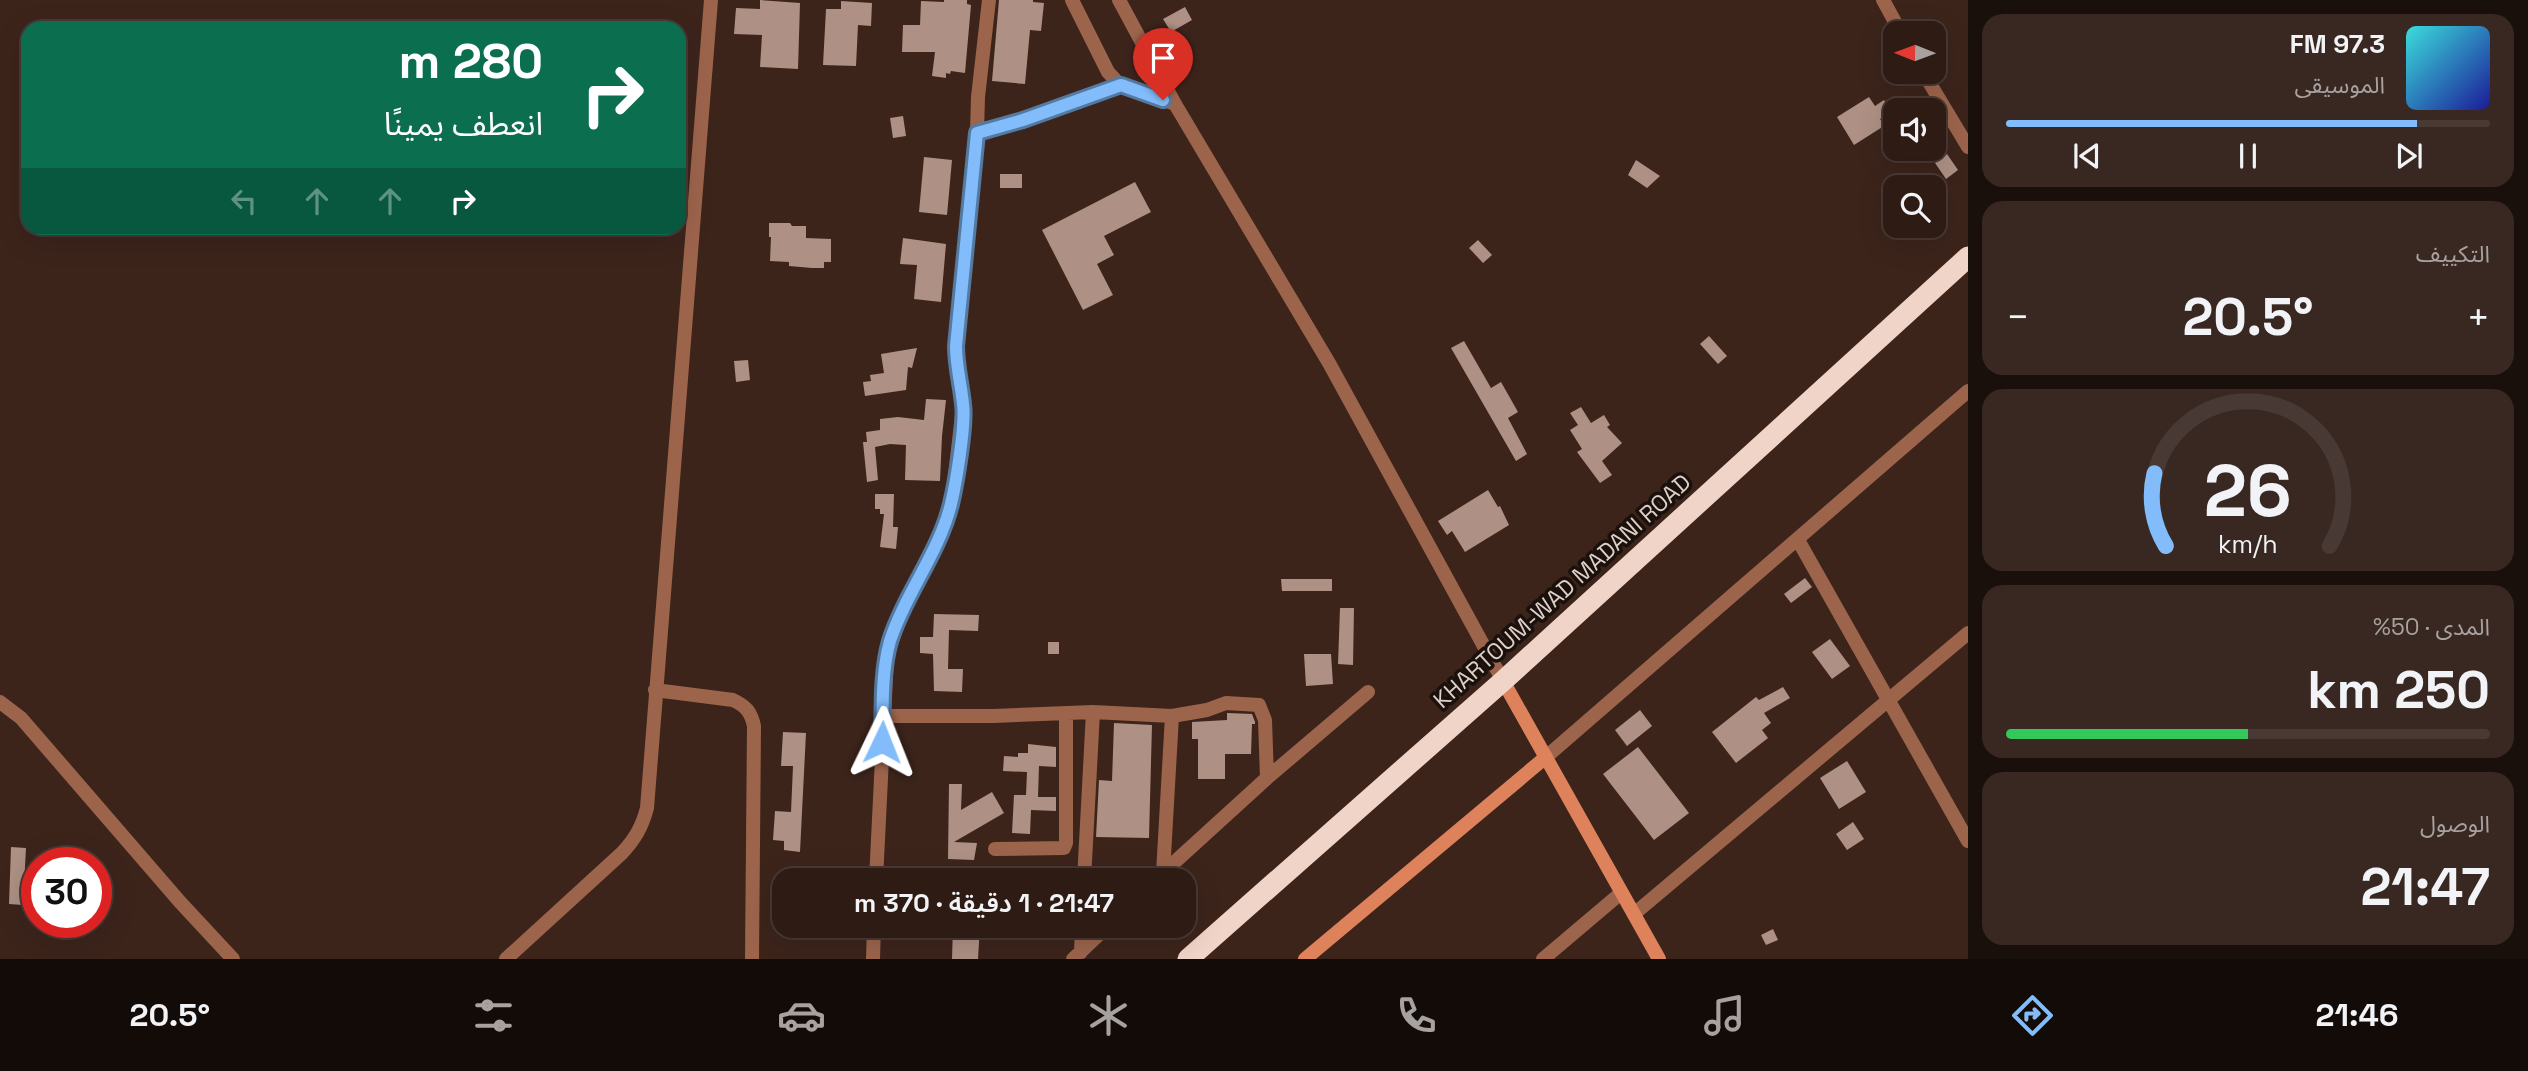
<!DOCTYPE html>
<html lang="ar">
<meta charset="utf-8">
<style>
body{margin:0;font-family:"Space Grotesk","Noto Sans Arabic",sans-serif;background:#392822;color:#f1f3f6;direction:rtl;height:100vh;display:flex;flex-direction:column;font-size:26px;white-space:nowrap}
*{box-sizing:border-box;margin:0}
p{font-size:23px;color:#a7a1a0}
.icon{flex:none;width:38px;height:38px;fill:none;stroke:currentColor;stroke-width:2;stroke-linecap:round;stroke-linejoin:round}
.map{position:relative;flex:1;overflow:hidden;direction:ltr}
.drawer{display:flex;flex-direction:column;gap:14px;padding:14px;background:#190f0b;width:560px}
.drawer>*{flex:none}
.banner{position:absolute;left:21px;top:21px;width:665px;height:214px;border-radius:21px;box-shadow:0 7px 28px #0002,0 0 0 2px #483934;direction:rtl;background:#0b6e4f;color:#fff;overflow:hidden}
.needle{width:46px;rotate:271deg}
.buttons{position:absolute;left:1883px;top:21px;display:grid;gap:14px}
.buttons a{display:grid;place-items:center;width:63px;height:63px;border-radius:14px;background:#2d1b14;box-shadow:0 7px 28px #0002,0 0 0 2px #483934;font-size:35px}
.speed{position:absolute;left:21px;top:847px;display:flex;gap:14px;font-size:35px;font-weight:700;text-align:center}
.speed>*{display:grid;place-content:center;width:91px;height:91px;border-radius:50%;background:#2d1b14;box-shadow:0 7px 28px #0002,0 0 0 2px #483934;line-height:1}
.speed .limit{border:10px solid #d22;background:#fff;color:#111}
.pin{position:absolute;display:grid;place-items:center;width:60px;height:60px;color:#fff;margin:-72px -30px;border-radius:50% 50% 50% 0;rotate:-45deg;box-shadow:0 0 7px #0007}
.pin .icon{rotate:45deg}
.me{position:absolute;width:77px;margin:-38px;rotate:2deg;stroke-linejoin:round;filter:drop-shadow(0 0 5px #0008)}
.turn{display:flex;align-items:center;gap:24px;height:147px;padding:0 28px;font-size:32px}
.turn .icon{width:91px;height:91px;stroke-width:2.5}
.turn b{display:block;font-size:49px;line-height:60px}
.lanes{display:flex;align-items:center;height:66px;padding:0 28px;background:#0003;justify-content:center;gap:35px;direction:ltr}
.lanes .off{opacity:.35}
.big{font-size:52px;font-weight:600;line-height:1.1}
.drawer .widget{flex:1;display:flex;flex-direction:column;justify-content:center;gap:10px;min-width:0;padding:0 24px;border-radius:21px;background:#392822}
.drawer .dial{align-items:center;gap:0}
.dial svg{height:182px;overflow:visible;fill:none;stroke:#483934;stroke-width:7;stroke-linecap:round;text-anchor:middle}
.dial text{fill:#f1f3f6;stroke:none}
.song{display:flex;align-items:center;gap:21px}
.cover{width:84px;height:84px;border-radius:10px;background:linear-gradient(135deg,hsl(180 70% 55%),hsl(240 70% 35%))}
.played{height:7px;border-radius:4px;background:linear-gradient(90deg,#82bcfa 85%,#483934 85%)}
.keys{display:flex;justify-content:space-around;direction:ltr}
.heat{display:flex;justify-content:space-between;align-items:center;font-size:38px;direction:ltr}
.charge{height:10px;border-radius:5px;background:linear-gradient(90deg,#34c759 50%,#483934 0)}
.trip{position:absolute;left:772px;top:868px;width:424px;height:70px;border-radius:21px;background:#2d1b14;box-shadow:0 7px 28px #0002,0 0 0 2px #483934;font-weight:600;line-height:70px;text-align:center;direction:rtl}
.tab-bar{display:flex;height:112px;justify-content:space-around;align-items:center;background:#120b08;color:#a7a1a0}
.tab-bar .icon{width:49px;height:49px}
.tab-bar .on{color:#82bcfa}
.tab-bar b{font-size:32px;color:#f1f3f6}
main{display:flex;flex:1;min-height:0}
.map>svg:first-child{display:block}
.building{fill:#ae9084}
.lines{fill:none;stroke-linecap:round;stroke-linejoin:round}
.street{stroke:#9d644c;stroke-width:14}
.secondary{stroke:#de825c;stroke-width:14}
.highway{stroke:#f1d4c8;stroke-width:21}
.route-casing{stroke:#547aa2;stroke-width:18}
.route{stroke:#82bcfa;stroke-width:12}
.labels{text-anchor:middle;dominant-baseline:central;stroke-width:7;stroke-linejoin:round;paint-order:stroke}
.street-label{font-size:23px;fill:#dfcfc9;stroke:#1b110c}
</style>
<main>
<section class="drawer">
<div class="widget">
<div class="song"><i class="cover"></i><div><b>97.3 FM</b><p>الموسيقى</p></div></div>
<div class="played"></div>
<div class="keys"><svg class="icon" aria-label="previous" viewBox="0 0 24 24"><path d="M18 5L8 12l10 7zM5 5v14"/></svg><svg class="icon" aria-label="pause" viewBox="0 0 24 24"><path d="M8 5v14M16 5v14"/></svg><svg class="icon" aria-label="next" viewBox="0 0 24 24"><path d="M6 5l10 7-10 7zM19 5v14"/></svg></div>
</div>
<div class="widget"><p>التكييف</p>
<div class="heat"><a>−</a><b class="big">20.5°</b><a>+</a></div>
</div>
<div class="widget dial"><svg viewBox="0 0 100 80">
<path d="M14 69A42 42 0 1 1 86 69"/>
<path d="M14 69A42 42 0 0 1 9 37" stroke="#82bcfa"/>
<text x="50" y="56" font-size="32" font-weight="700">26</text>
<text x="50" y="72" font-size="11">km/h</text>
</svg></div>
<div class="widget"><p>المدى · 50%</p><b class="big">250 km</b><div class="charge"></div></div>
<div class="widget"><p>الوصول</p><b class="big">21:47</b></div>
</section>
<div class="map">
<svg width="1968" height="959" viewBox="0 0 1968 959">
<rect width="100%" height="100%" fill="#3c241b"/>
<!-- building -->
<path class="building" d="M760,0l40,3 -2,66 -38,-2 2,-32 -28,-1 2,-26 24,1z
M944,0h23v4l4,1 -6,68 -14,-2 -1,3 -4,-1v5l-14,-2 3,-24h-33l1,-27h17l1,-24 23,1z
M999,0h34v2l11,1 -3,28 -11,-1 -5,54 -33,-3z
M841,1l31,2 -1,23 -13,-1 -2,41 -33,-1 3,-56h15z
M1185,7l7,13 -21,12 -8,-13z
M1869,97l6,9 9,-6 7,12 -11,7 4,7 -30,19 -17,-28z
M903,116l3,20 -13,2 -3,-20z
M1947,154l11,16 -12,9 -11,-16z
M924,157l28,3 -5,55 -28,-3z
M1636,160l24,16 -13,12 -19,-13z
M1000,174h22v14h-22z
M1135,182l16,30 -47,24 10,19 -17,9 16,31 -30,15 -41,-80z
M769,223h21l2,3h14v12l25,1v23h-7v6h-12l-23,-2v-4l-19,-1 1,-24h-2z
M903,238l43,6 -5,58 -27,-3 3,-34 -17,-1z
M1478,240l14,15 -9,8 -14,-15z
M1709,336l18,20 -9,8 -18,-20z
M1464,341l27,47 10,-6 17,30 -10,6 19,36 -11,7 -65,-113z
M917,348l-5,20 -4,-1 -2,23 -41,6 -2,-14 8,-1 -1,-6 14,-2 -3,-19z
M748,360l2,20 -14,2 -2,-21z
M926,399l20,1 -4,36 -2,45 -35,-1 1,-35 -16,-1 -15,3 3,33 -11,2 -4,-40h4l-1,-10 14,-2v-11l18,-2 26,3z
M1581,407l10,16 13,-8 6,10 -3,2 15,16 -20,18 10,14 -12,8 -23,-31 5,-3 -12,-19 8,-5 -8,-12z
M1488,490l10,17 2,-1 9,19 -44,27 -13,-21 -5,4 -9,-14z
M875,494h19l-1,33h5l-2,22 -16,-2 4,-33h-4v-5h-5z
M1805,578l7,9 -21,16 -7,-9z
M1281,579h51v12h-50z
M1340,608h14l-1,57 -15,-1z
M934,614l45,1 -1,16 -29,-1 -1,39h15l-1,23 -28,-1 -1,-37 -13,-1v-16h13z
M1830,639l20,27 -18,13 -20,-27z
M1048,642h11v12h-11z
M1304,654h27l2,30 -27,2z
M1783,687l7,11 -26,15 7,10 -9,7 6,8 -32,25 -24,-31 44,-35 3,3z
M1640,710l12,16 -25,20 -12,-16z
M1227,713l25,1 3,8v2h-3l-1,30h-26v25h-27v-40h-6v-17l35,-2z
M1114,723l38,2 -3,113 -53,-1 3,-57 13,1z
M783,732l23,1 -6,119 -16,-2v-9l-11,-1 2,-29 16,1 2,-46h-12z
M1028,744l28,3v20l-17,-1 -1,31h18v14l-25,-1 -1,24 -18,-1 2,-38h12l1,-23 -24,-1 1,-15 14,1v-4h10z
M1638,747l51,66 -35,27 -51,-66z
M1847,761l19,31 -27,17 -19,-31z
M949,784h13l-1,26 31,-18 12,21 -50,29 23,1 -3,17 -26,-1z
M1853,822l11,17 -17,11 -11,-16z
M11,847l15,1 -3,57 -14,-1z
M953,926h27l-2,33h-26z
M1773,929l5,11 -12,5 -5,-10z"/>
<g class="lines">
<!-- street -->
<path class="street" d="M1072,0l36,72 12,13 55,19
M1119,0l56,104 154,259 174,318
M1883,0l18,33
M1923,72l45,75
M977,133l1,-36 11,-97
M1798,540l170,301
M655,690l78,10c13,6 18,12 21,26l-2,233
M0,702l21,16 159,184 53,57
M883,716h111l99,-4 79,4 35,-6 19,-7 33,2 6,15 2,58
M1546,757l422,-366
M995,849l69,-1 2,-5v-129
M1163,873l9,-157
M876,880l11,-224 15,-44 40,-84 11,-35 10,-87 -8,-60 22,-213 46,-13 97,-35
M1084,880l9,-168
M1155,880l112,-102 101,-86
M1634,914l334,-281
M1081,952l1,-26
M506,959l116,-106c13,-14 20,-26 25,-45l64,-808
M873,959l1,-33
M1073,959l35,-33
M1543,959l78,-66"/>
<!-- secondary -->
<path class="secondary" d="M1503,681l156,278
M1305,959l241,-202"/>
<!-- highway -->
<path class="highway" d="M1188,959l315,-278 465,-424"/>
</g>
<g class="lines">
<!-- route casing -->
<g class="route-casing">
<path id="route" d="M882,742c1,-32 -1,-69 8,-101 15,-47 49,-88 61,-137 5,-21 15,-80 12,-100 -2,-20 -7,-38 -7,-58l21,-213 46,-13 98,-35 42,15"/>
</g>
<!-- route -->
<use href="#route" class="route"/>
</g>
<g class="labels">
<!-- street labels -->
<g class="street-label">
<text transform="translate(1562 591) rotate(-42)">KHARTOUM-WAD MADANI ROAD</text>
</g>
</g>
</svg>
<div class="buttons">
<a><svg class="needle" viewBox="-14 -14 28 28"><path d="M0-13l5 13h-10z" fill="#e53935"/><path d="M0 13l5-13h-10z" fill="#a7a1a0"/></svg></a>
<a><svg class="icon" aria-label="sound" viewBox="0 0 24 24"><path d="M4 9h4l5-4v14l-5-4H4zM17 9q2 3 0 6"/></svg></a>
<a><svg class="icon" aria-label="search" viewBox="0 0 24 24"><circle cx="10" cy="10" r="6"/><path d="M15 15l6 6"/></svg></a>
</div>
<div class="speed"><div class="limit">30</div></div>
<div class="pin" style="left:1163px;top:100px;background:#d93025"><svg class="icon" aria-label="arrive" viewBox="0 0 24 24"><path d="M6 21V4h12l-3 4 3 4H6"/></svg></div>
<svg class="me" style="left:882px;top:742px" viewBox="-20 -20 40 40"><path d="M0-17L14 15 0 8-14 15z" fill="#82bcfa" stroke="#fff" stroke-width="4"/></svg>
<div class="trip">21:47 · 1 دقيقة · 370 m</div>
<div class="banner">
<div class="turn"><svg class="icon" aria-label="right" viewBox="0 0 24 24"><path d="M7 20v-9h11M14 6l5 5-5 5"/></svg><div><b>280 m</b>انعطف يمينًا</div></div>
<div class="lanes"><svg class="icon off" aria-label="left" viewBox="0 0 24 24"><path d="M17 20v-9H6M10 6l-5 5 5 5"/></svg><svg class="icon off" aria-label="ahead" viewBox="0 0 24 24"><path d="M12 20V5M6 11l6-6 6 6"/></svg><svg class="icon off" aria-label="ahead" viewBox="0 0 24 24"><path d="M12 20V5M6 11l6-6 6 6"/></svg><svg class="icon" aria-label="right" viewBox="0 0 24 24"><path d="M7 20v-9h11M14 6l5 5-5 5"/></svg></div>
</div>
</div>
</main>
<nav class="tab-bar">
<b>21:46</b>
<svg class="icon on" aria-label="directions" viewBox="0 0 24 24"><path d="M12 3l9 9-9 9-9-9zM9 14v-3h6M13 9l2 2-2 2"/></svg>
<svg class="icon" aria-label="music" viewBox="0 0 24 24"><path d="M9 18V5l10-2v13"/><circle cx="6" cy="18" r="3"/><circle cx="16" cy="16" r="3"/></svg>
<svg class="icon" aria-label="phone" viewBox="0 0 24 24"><path d="M5 4h4l2 5-3 2q2 4 5 5l2-3 5 2v4C11 20 4 13 5 4z"/></svg>
<svg class="icon" aria-label="climate" viewBox="0 0 24 24"><path d="M12 3v18M4 7l16 10M4 17L20 7"/></svg>
<svg class="icon" aria-label="car" viewBox="0 0 24 24"><path d="M5 17H2v-5l4-1 3-4h7l3 4 3 1v5h-3M9 17h6M6 11h13"/><circle cx="7" cy="17" r="2"/><circle cx="17" cy="17" r="2"/></svg>
<svg class="icon" aria-label="filters" viewBox="0 0 24 24"><path d="M4 7h16M4 17h16"/><circle cx="9" cy="7" r="2"/><circle cx="15" cy="17" r="2"/></svg>
<b>20.5°</b>
</nav>
